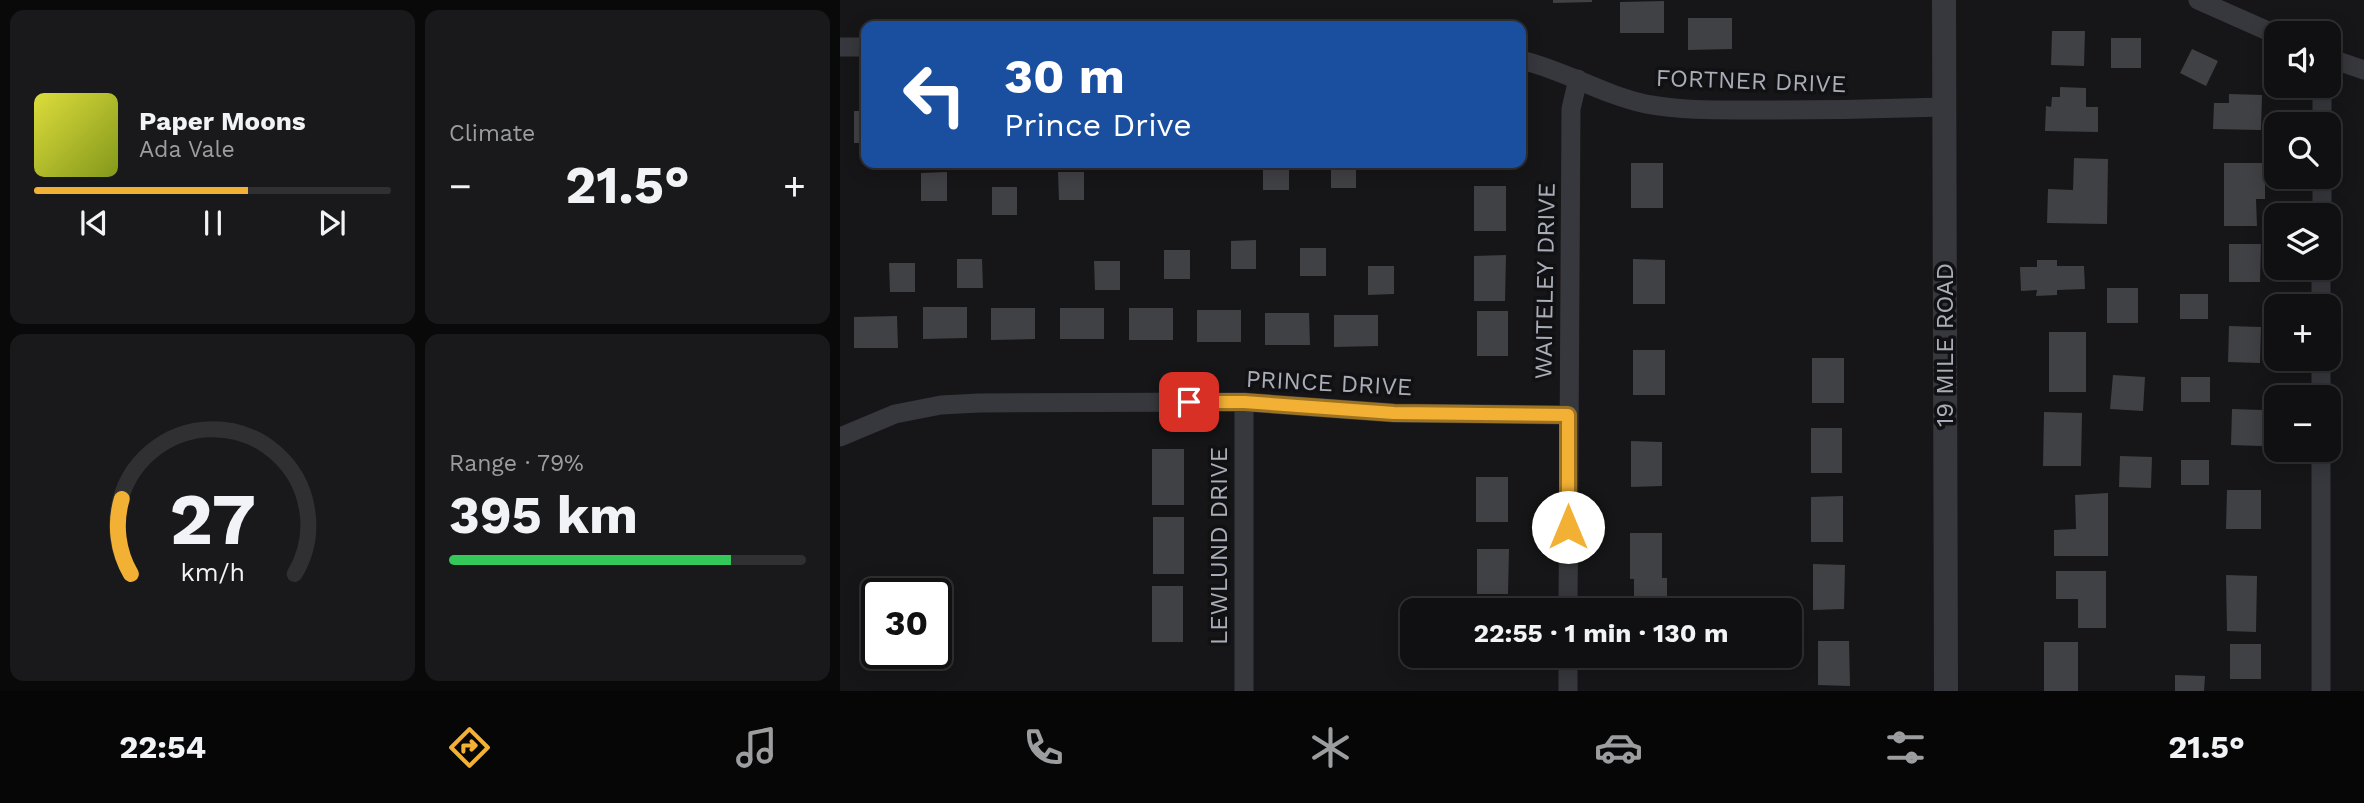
<!DOCTYPE html>
<meta charset="utf-8">
<style>
body{margin:0;font-family:"Work Sans",sans-serif;background:#19191b;color:#f1f3f6;height:100vh;display:flex;flex-direction:column;font-size:26px;white-space:nowrap}
*{box-sizing:border-box;margin:0}
p{font-size:23px;color:#9c9d9f}
.icon{flex:none;width:38px;height:38px;fill:none;stroke:currentColor;stroke-width:2;stroke-linecap:round;stroke-linejoin:round}
.map{position:relative;flex:1;overflow:hidden}
.panel{display:flex;flex-direction:column;gap:10px;padding:10px;background:#09090a;width:840px}
.panel>*{flex:none}
.banner{position:absolute;left:21px;top:21px;width:665px;height:147px;border-radius:14px;box-shadow:0 4px 18px #0003,0 0 0 2px #303032;background:#1a4fa0;color:#fff;overflow:hidden}
.tools{position:absolute;left:1424px;top:21px;display:grid;gap:14px}
.tools a{display:grid;place-items:center;width:77px;height:77px;border-radius:14px;background:#101012;box-shadow:0 4px 18px #0003,0 0 0 2px #303032;font-size:35px}
.speed{position:absolute;left:21px;top:578px;display:flex;gap:14px;font-size:35px;font-weight:700;text-align:center}
.speed>*{display:grid;place-content:center;width:91px;height:91px;border-radius:50%;background:#101012;box-shadow:0 4px 18px #0003,0 0 0 2px #303032;line-height:1}
.speed .limit{border:4px solid #111;border-radius:10px;background:#fff;color:#111}
.pin{position:absolute;display:grid;place-items:center;width:60px;height:60px;color:#fff;margin:-30px;border-radius:14px;box-shadow:0 4px 10px #0006}
.me{position:absolute;width:77px;margin:-38px;rotate:0deg;stroke-linejoin:round;filter:drop-shadow(0 0 5px #0008)}
.turn{display:flex;align-items:center;gap:24px;height:147px;padding:0 28px;font-size:32px}
.turn .icon{width:91px;height:91px;stroke-width:2.5}
.turn b{display:block;font-size:49px;line-height:60px}
.big{font-size:52px;font-weight:700;line-height:1.1}
.panel .widget{flex:1;display:flex;flex-direction:column;justify-content:center;gap:10px;min-width:0;padding:0 24px;border-radius:14px;background:#19191b}
.panel .dial{align-items:center;gap:0}
.dial svg{height:182px;overflow:visible;fill:none;stroke:#303032;stroke-width:7;stroke-linecap:round;text-anchor:middle}
.dial text{fill:#f1f3f6;stroke:none}
.song{display:flex;align-items:center;gap:21px}
.cover{width:84px;height:84px;border-radius:10px;background:linear-gradient(135deg,hsl(60 70% 55%),hsl(70 70% 35%))}
.played{height:7px;border-radius:4px;background:linear-gradient(90deg,#f2b134 60%,#303032 60%)}
.keys{display:flex;justify-content:space-around;direction:ltr}
.heat{display:flex;justify-content:space-between;align-items:center;font-size:38px;direction:ltr}
.charge{height:10px;border-radius:5px;background:linear-gradient(90deg,#34c759 79%,#303032 0)}
.panel .tiles{flex:1;display:grid;gap:10px;grid-template-columns:repeat(2,1fr)}
.trip{position:absolute;left:560px;top:598px;width:402px;height:70px;border-radius:14px;background:#101012;box-shadow:0 4px 18px #0003,0 0 0 2px #303032;font-weight:700;line-height:70px;text-align:center}
.dock{display:flex;height:112px;justify-content:space-around;align-items:center;background:#060607;color:#9c9d9f}
.dock .icon{width:49px;height:49px}
.dock .selected{color:#f2b134}
.dock b{font-size:32px;color:#f1f3f6}
main{display:flex;flex:1;min-height:0}
.map>svg:first-child{display:block}
.building{fill:#404145}
.lines{fill:none;stroke-linecap:round;stroke-linejoin:round}
.minor{stroke:#37383d;stroke-width:19}
.tertiary{stroke:#37383d;stroke-width:24}
.route-casing{stroke:#9d7322;stroke-width:18}
.route{stroke:#f2b134;stroke-width:12}
.labels{text-anchor:middle;dominant-baseline:central;stroke-width:7;stroke-linejoin:round;paint-order:stroke}
.street-label{font-size:24px;fill:#a8adb8;stroke:#111113}
</style>
<main>
<section class="panel">
<div class="tiles">
<div class="widget">
<div class="song"><i class="cover"></i><div><b>Paper Moons</b><p>Ada Vale</p></div></div>
<div class="played"></div>
<div class="keys"><svg class="icon" aria-label="previous" viewBox="0 0 24 24"><path d="M18 5L8 12l10 7zM5 5v14"/></svg><svg class="icon" aria-label="pause" viewBox="0 0 24 24"><path d="M8 5v14M16 5v14"/></svg><svg class="icon" aria-label="next" viewBox="0 0 24 24"><path d="M6 5l10 7-10 7zM19 5v14"/></svg></div>
</div>
<div class="widget"><p>Climate</p>
<div class="heat"><a>−</a><b class="big">21.5°</b><a>+</a></div>
</div>
<div class="widget dial"><svg viewBox="0 0 100 80">
<path d="M14 69A42 42 0 1 1 86 69"/>
<path d="M14 69A42 42 0 0 1 10 36" stroke="#f2b134"/>
<text x="50" y="56" font-size="32" font-weight="700">27</text>
<text x="50" y="72" font-size="11">km/h</text>
</svg></div>
<div class="widget"><p>Range · 79%</p><b class="big">395 km</b><div class="charge"></div></div>
</div>
</section>
<div class="map">
<svg width="1524" height="691" viewBox="0 0 1524 691">
<rect width="100%" height="100%" fill="#161618"/>
<!-- building -->
<path class="building" d="M713,0h39v2l-39,1z
M824,1v32h-44v-31z
M848,18h44v31l-44,1z
M1212,31h33l-1,35 -33,-1z
M1271,38h30v30h-30z
M1352,49l26,12 -12,25 -26,-13z
M1220,87l26,1v19h12v25l-53,-1 1,-25 5,1 1,-10h8z
M1389,94l33,1 -1,35 -48,-1 1,-26h15z
M14,111h12v32h-12z
M1234,158l34,1 -1,65 -60,-1 1,-34 25,1z
M423,163h26v27h-26z
M491,163h25v25h-25z
M791,163h32v45h-32z
M1384,163h41v36h-9l1,27h-33z
M107,172v29h-26v-28z
M218,172h26v28h-25z
M634,186h32v45h-32z
M152,187h25v28h-25z
M416,240v29h-25v-28z
M1389,244h32l-1,38h-31z
M460,248h26v28h-26z
M324,250h26v29h-26z
M666,255l-1,46h-31v-45z
M117,259h25l1,29h-26z
M793,259l32,1v44h-32z
M1197,260h20v6h27l1,23 -28,1v5l-21,1 1,-6 -16,1 -1,-24h17z
M254,261h26v29h-25z
M49,263h26v29h-25z
M528,266h26v28l-26,1z
M1267,288h31v35h-31z
M1340,294h28v25h-28z
M83,307h44v31l-44,1z
M151,308h44v31l-44,1z
M220,308h44v31h-44z
M289,308h44v32h-44z
M357,310h44v32h-44z
M637,311h31v45h-31z
M425,313h44l1,32h-45z
M494,315h44v31l-44,1z
M57,316l1,32h-44v-31z
M1389,326l32,1 -1,36 -32,-1z
M1209,332h37v60h-37z
M793,350h32v45h-32z
M972,358h32v45h-32z
M1273,375l32,2 -2,34 -33,-2z
M1341,377h29v25h-29z
M1392,409l31,1 -1,36 -31,-1z
M1204,412l38,1 -1,53h-38z
M971,428h31v45h-31z
M791,441l31,1v44l-31,1z
M312,449h32v56h-32z
M1280,456l32,1 -1,31 -32,-1z
M1341,460h28v25h-28z
M636,477h32v45h-32z
M1387,490h34v39h-35z
M1268,493v63h-54v-26l22,-1 -1,-34z
M1003,496v46h-32v-45z
M313,517h31v57h-31z
M790,533h32v45h5v30h-33v-29h-4z
M637,549h32l-1,45h-31z
M973,564l32,1 -1,44 -31,1z
M1216,571h50v57h-28v-29h-22z
M1386,575l31,1 -1,56 -29,-1z
M312,586h31v56h-31z
M978,641h31l1,45 -32,-1z
M1204,642h34v49h-34z
M1390,644h31v35h-31z
M635,656h32v12h-32z
M792,656h32v13h-32z
M1335,675l30,1 -1,15h-29z"/>
<g class="lines">
<!-- minor -->
<path class="minor" d="M1358,0l79,35
M0,47h26
M1489,58l35,12
M681,60c43,10 82,35 125,44 37,7 75,6 112,6 62,0 124,-1 187,-3
M1482,124v-38
M1482,215v-38
M1481,306v-38
M1481,397v-38
M0,437l55,-23 46,-9 38,-2 265,-1 150,11 174,2
M728,611l3,-502 7,-30
M404,691v-289
M728,691v-35
M1481,691v-241"/>
<!-- tertiary -->
<path class="tertiary" d="M1104,0l2,691"/>
</g>
<g class="lines">
<!-- route casing -->
<g class="route-casing">
<path id="route" d="M349,402h55l150,11 174,2v112"/>
</g>
<!-- route -->
<use href="#route" class="route"/>
</g>
<g class="labels">
<!-- street labels -->
<g class="street-label">
<text transform="translate(911 81) rotate(2)">FORTNER DRIVE</text>
<text transform="translate(705 281) rotate(-89)">WAITELEY DRIVE</text>
<text transform="translate(1105 345) rotate(-90)">19 MILE ROAD</text>
<text transform="translate(489 383) rotate(3)">PRINCE DRIVE</text>
<text transform="translate(379 546) rotate(-90)">LEWLUND DRIVE</text>
</g>
</g>
</svg>
<div class="tools">
<a><svg class="icon" aria-label="sound" viewBox="0 0 24 24"><path d="M4 9h4l5-4v14l-5-4H4zM17 9q2 3 0 6"/></svg></a>
<a><svg class="icon" aria-label="search" viewBox="0 0 24 24"><circle cx="10" cy="10" r="6"/><path d="M15 15l6 6"/></svg></a>
<a><svg class="icon" aria-label="layers" viewBox="0 0 24 24"><path d="M12 4l9 5-9 5-9-5zM3 14l9 5 9-5"/></svg></a>
<a>+</a>
<a>−</a>
</div>
<div class="speed"><div class="limit">30</div></div>
<div class="pin" style="left:349px;top:402px;background:#d93025"><svg class="icon" aria-label="arrive" viewBox="0 0 24 24"><path d="M6 21V4h12l-3 4 3 4H6"/></svg></div>
<svg class="me" style="left:728px;top:527px" viewBox="-20 -20 40 40"><circle r="19" fill="#fff"/><path d="M0-13L10 11 0 6-10 11z" fill="#f2b134"/></svg>
<div class="trip">22:55 · 1 min · 130 m</div>
<div class="banner">
<div class="turn"><svg class="icon" aria-label="left" viewBox="0 0 24 24"><path d="M17 20v-9H6M10 6l-5 5 5 5"/></svg><div><b>30 m</b>Prince Drive</div></div>
</div>
</div>
</main>
<nav class="dock">
<b>22:54</b>
<svg class="icon selected" aria-label="directions" viewBox="0 0 24 24"><path d="M12 3l9 9-9 9-9-9zM9 14v-3h6M13 9l2 2-2 2"/></svg>
<svg class="icon" aria-label="music" viewBox="0 0 24 24"><path d="M9 18V5l10-2v13"/><circle cx="6" cy="18" r="3"/><circle cx="16" cy="16" r="3"/></svg>
<svg class="icon" aria-label="phone" viewBox="0 0 24 24"><path d="M5 4h4l2 5-3 2q2 4 5 5l2-3 5 2v4C11 20 4 13 5 4z"/></svg>
<svg class="icon" aria-label="climate" viewBox="0 0 24 24"><path d="M12 3v18M4 7l16 10M4 17L20 7"/></svg>
<svg class="icon" aria-label="car" viewBox="0 0 24 24"><path d="M5 17H2v-5l4-1 3-4h7l3 4 3 1v5h-3M9 17h6M6 11h13"/><circle cx="7" cy="17" r="2"/><circle cx="17" cy="17" r="2"/></svg>
<svg class="icon" aria-label="filters" viewBox="0 0 24 24"><path d="M4 7h16M4 17h16"/><circle cx="9" cy="7" r="2"/><circle cx="15" cy="17" r="2"/></svg>
<b>21.5°</b>
</nav>
